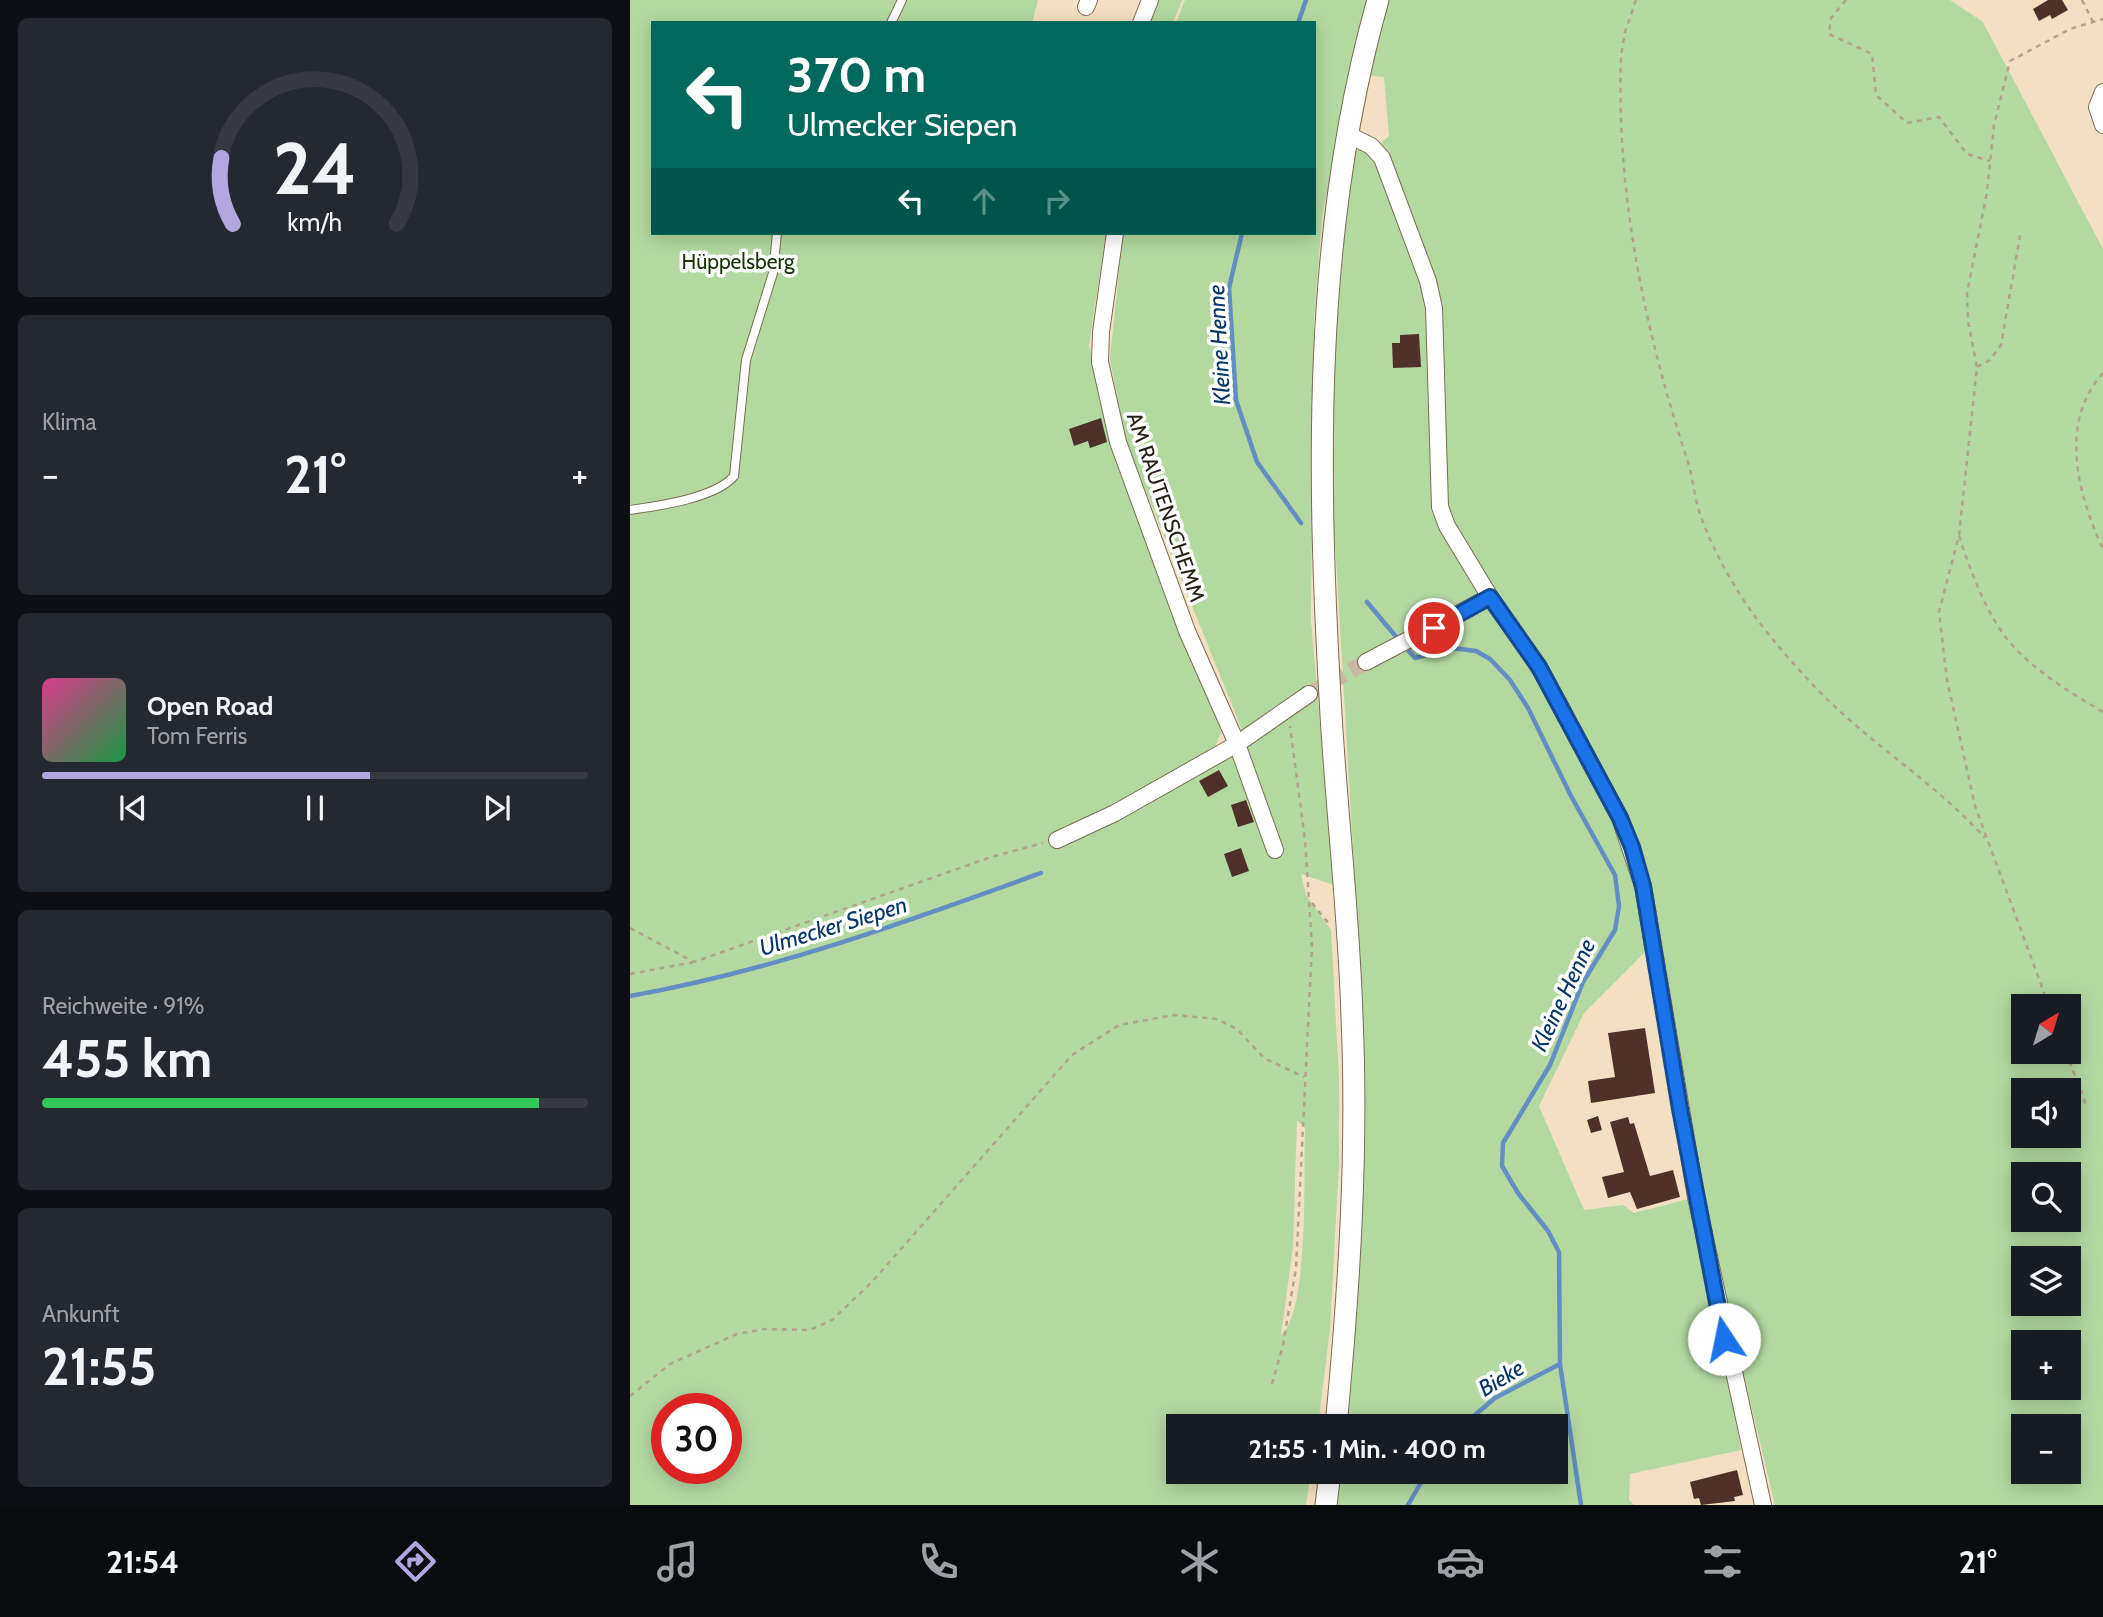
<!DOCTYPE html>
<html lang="de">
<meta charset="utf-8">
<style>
body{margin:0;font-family:Cabin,sans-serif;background:#242831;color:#f1f3f6;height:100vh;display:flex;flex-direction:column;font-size:26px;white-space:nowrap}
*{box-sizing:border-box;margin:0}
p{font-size:23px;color:#9ea1a6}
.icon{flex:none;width:38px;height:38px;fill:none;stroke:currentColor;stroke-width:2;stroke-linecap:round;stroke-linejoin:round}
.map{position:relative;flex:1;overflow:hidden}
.drawer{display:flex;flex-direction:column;gap:18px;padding:18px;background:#0d0f14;width:630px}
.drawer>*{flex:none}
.top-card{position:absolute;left:21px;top:21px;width:665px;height:214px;border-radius:0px;box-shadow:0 4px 18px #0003;background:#00695c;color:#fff;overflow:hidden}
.needle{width:46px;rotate:38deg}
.fabs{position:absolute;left:1381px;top:994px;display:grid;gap:14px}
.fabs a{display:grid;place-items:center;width:70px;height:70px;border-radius:0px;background:#171b24;box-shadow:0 4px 18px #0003;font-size:35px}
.speed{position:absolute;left:21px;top:1393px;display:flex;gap:14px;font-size:35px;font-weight:700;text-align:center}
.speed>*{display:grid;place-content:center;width:91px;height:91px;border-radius:50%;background:#171b24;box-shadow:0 4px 18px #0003;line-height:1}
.speed .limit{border:10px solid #d22;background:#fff;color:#111}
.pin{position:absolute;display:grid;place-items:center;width:60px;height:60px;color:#fff;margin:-30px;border:4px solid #fff;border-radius:50%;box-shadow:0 2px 7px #0007}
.me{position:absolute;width:77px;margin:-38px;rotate:349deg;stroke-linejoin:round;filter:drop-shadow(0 0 5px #0008)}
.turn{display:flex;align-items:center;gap:24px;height:147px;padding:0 21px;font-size:32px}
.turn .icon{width:91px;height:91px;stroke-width:2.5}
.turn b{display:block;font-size:49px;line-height:60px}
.lanes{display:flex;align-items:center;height:66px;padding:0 21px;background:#0003;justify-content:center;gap:35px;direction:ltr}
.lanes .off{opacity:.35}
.big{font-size:52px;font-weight:700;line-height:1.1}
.drawer .tile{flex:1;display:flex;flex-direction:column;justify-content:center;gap:10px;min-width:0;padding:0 24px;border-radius:10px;background:#242831}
.drawer .dial{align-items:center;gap:0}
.dial svg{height:182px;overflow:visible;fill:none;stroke:#363941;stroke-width:7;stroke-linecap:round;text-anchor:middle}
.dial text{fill:#f1f3f6;stroke:none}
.song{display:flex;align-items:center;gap:21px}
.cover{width:84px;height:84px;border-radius:10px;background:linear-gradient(135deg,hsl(330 70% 55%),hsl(140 70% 35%))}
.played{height:7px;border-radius:4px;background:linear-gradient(90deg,#b2a6df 60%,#363941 60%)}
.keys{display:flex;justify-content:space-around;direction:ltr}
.heat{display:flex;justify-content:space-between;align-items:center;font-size:38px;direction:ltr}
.charge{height:10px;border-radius:5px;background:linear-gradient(90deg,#34c759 91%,#363941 0)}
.trip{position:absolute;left:536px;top:1414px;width:402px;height:70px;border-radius:0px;background:#171b24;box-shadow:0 4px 18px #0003;font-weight:700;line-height:70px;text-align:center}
.dock{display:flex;height:112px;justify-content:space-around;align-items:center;background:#090b0e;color:#9ea1a6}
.dock .icon{width:49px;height:49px}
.dock .current{color:#b2a6df}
.dock b{font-size:32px;color:#f1f3f6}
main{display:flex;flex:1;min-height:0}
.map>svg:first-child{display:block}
.green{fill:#b3d9a1;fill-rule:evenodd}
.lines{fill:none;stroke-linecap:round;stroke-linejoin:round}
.stream{stroke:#628ec4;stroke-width:4.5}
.building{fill:#4e312a}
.minor-tunnel{stroke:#cab9a0;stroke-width:16;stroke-dasharray:16 8;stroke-linecap:butt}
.service-casing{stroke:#7c6b51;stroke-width:10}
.minor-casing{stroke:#7c6b51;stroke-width:18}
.secondary-casing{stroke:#7c6b51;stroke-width:23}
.path{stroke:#b3a38c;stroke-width:2.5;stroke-dasharray:5 5;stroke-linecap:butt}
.service{stroke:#fff;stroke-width:8}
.minor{stroke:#fff;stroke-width:16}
.secondary{stroke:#fff;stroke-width:21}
.route-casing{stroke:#114b97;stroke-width:18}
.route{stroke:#1a73e8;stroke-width:12}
.labels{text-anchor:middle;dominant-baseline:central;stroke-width:7;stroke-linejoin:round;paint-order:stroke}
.park-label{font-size:21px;fill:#183307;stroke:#fff}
.street-label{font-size:21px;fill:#261f14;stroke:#fff}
.water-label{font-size:23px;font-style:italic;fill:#043667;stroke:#fff}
</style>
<main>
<section class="drawer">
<div class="tile dial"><svg viewBox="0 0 100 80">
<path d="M14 69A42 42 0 1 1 86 69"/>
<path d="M14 69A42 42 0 0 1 9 40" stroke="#b2a6df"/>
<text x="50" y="56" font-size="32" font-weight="700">24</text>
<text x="50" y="72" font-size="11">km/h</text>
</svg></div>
<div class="tile"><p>Klima</p>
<div class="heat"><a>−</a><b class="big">21°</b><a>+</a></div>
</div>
<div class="tile">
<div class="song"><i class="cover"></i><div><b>Open Road</b><p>Tom Ferris</p></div></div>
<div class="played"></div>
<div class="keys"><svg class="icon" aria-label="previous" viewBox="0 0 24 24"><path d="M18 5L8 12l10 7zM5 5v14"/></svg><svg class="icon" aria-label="pause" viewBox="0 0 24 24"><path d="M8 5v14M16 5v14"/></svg><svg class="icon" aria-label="next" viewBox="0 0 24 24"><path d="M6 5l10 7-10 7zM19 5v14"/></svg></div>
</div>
<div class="tile"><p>Reichweite · 91%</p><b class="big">455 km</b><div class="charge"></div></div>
<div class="tile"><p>Ankunft</p><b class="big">21:55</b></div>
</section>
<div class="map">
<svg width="1473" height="1505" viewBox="0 0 1473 1505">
<rect width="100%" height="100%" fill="#f3e0c3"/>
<!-- green -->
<path class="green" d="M0,0h408l-6,23h-379v210h453l-17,112 6,27 128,356 -10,24 35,-7 -123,-306 -15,-80 13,-126h191v-210h-138l9,-23h184l-21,84 -26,134 -8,102 -3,300 23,265 -33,-11 5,21 25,35 8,148v87l-9,164 -12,97h-140v46h133l-5,33h-676zM667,1120l8,8c-2,44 5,181 -24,207l12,-88zM37,1409h59v59h-59z
M529,0h23l-9,23h-26z
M759,0h561l33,22 120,227v1256h-328l-95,-396 -28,-164 -68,68 -45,93 45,104 39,-5 11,8 62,-16 45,253 -111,24 -1,26 5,5h-297l4,-33h215v-46h-210l10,-525 -24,-411v-143l22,-194 5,-4 11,3 19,-16 -5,-59 -17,-2zM1393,1006h45v46h-45zM1393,1090h45v46h-45zM1393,1174h45v46h-45zM1393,1258h45v46h-45zM1393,1342h45v46h-45zM1393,1426h45v46h-45z"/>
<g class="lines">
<!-- stream -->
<path class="stream" d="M668,23l8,-23
M612,233l-13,55 7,112 21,62 44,61
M737,602l31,37
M774,646l11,12 37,-10 24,3 14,8 20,21 18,28 43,88 44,79 4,31 -4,24 -32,52 -33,83 -47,78 -1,23 16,27 30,38 11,21 1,112 21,141
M0,996c142,-25 276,-74 411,-123
M832,1426l33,-28 65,-34
M778,1505l19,-33"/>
</g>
<!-- building -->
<path class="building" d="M1418,0h14l6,10 -16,9 -2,-4 -11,6 -6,-12z
M789,334l2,33 -28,1 -1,-25h8v-8z
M471,418l6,24 -17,6 -2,-7 -14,5 -5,-17z
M589,770l9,16 -20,11 -9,-16z
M616,800l8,22 -16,5 -7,-22z
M611,848l8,23 -17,6 -8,-23z
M1015,1028l10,65 -64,10 -3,-22 27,-4 -7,-44z
M968,1116l4,14 -11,3 -4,-13z
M998,1117l2,7 4,-1 16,53 23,-6 7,27 -43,12 -7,-17 -22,6 -6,-21 22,-5 -14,-50z
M1107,1470l6,25 -9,2 1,4 -34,4 -2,-7 -5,1 -4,-17z"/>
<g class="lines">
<!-- minor-tunnel -->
<path class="minor-tunnel" d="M679,694l57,-32"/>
<!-- service casing -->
<g class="service-casing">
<path id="service" d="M261,23l11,-23
M0,510c28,-4 86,-12 104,-34l12,-116 27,-87 4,-40"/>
</g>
<!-- minor casing -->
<g class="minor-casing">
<path id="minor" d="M456,7l3,-7
M511,23l9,-23
M1473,92l-6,15 6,18
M717,134l24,12 11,12 46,123 6,27 6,199 7,19 43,71 49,70 81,151 23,68 53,311 67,308
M485,233l-14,99 -1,30 18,80 69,189 50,113 72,-50
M736,662l124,-65
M427,840l58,-27 122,-69 38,106"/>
</g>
<!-- secondary casing -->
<g class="secondary-casing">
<path id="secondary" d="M706,1426c13,-136 22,-272 16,-409 -3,-101 -15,-202 -21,-302 -14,-240 -19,-482 47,-715
M696,1505l4,-33"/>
</g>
<!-- path -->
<path class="path" d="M1006,0l-11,32 -4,24c-5,136 23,271 65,400 7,20 8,42 15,61 15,41 41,85 69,119 19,23 39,46 60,66 50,48 109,85 155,136
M1216,0l-15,18 -2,16 43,20 4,41 31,28 32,-6 28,37 23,7
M1452,0l11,22
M1347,367l13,-7 11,-15 20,-115
M1473,373c-45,50 -25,122 0,176
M1329,536c12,36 29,84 56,112 24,26 58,46 88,64
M682,903l18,22
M0,928l64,34 297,-105 52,-14
M0,974l64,-12
M1419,1006l-74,-200 -28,-126 -8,-68 20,-77 18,-168 -9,-46 -1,-28 20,-101 7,-67 16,-64 60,-32 33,-10
M1436,1052l20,53
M642,1384l11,-39 13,-77 16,-322 -7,-106 -15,-114
M0,1396l40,-32 67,-30 28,-5 45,1 22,-10 39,-37 201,-228 47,-30 55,-10 43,4 20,10 27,29 40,19"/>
<!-- service -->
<use href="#service" class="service"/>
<!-- minor -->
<use href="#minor" class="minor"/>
<!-- secondary -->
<use href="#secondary" class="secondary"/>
</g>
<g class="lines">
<!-- route casing -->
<g class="route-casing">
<path id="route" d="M804,628l56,-31 49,70 81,151 12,29 11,39 37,223 44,230"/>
</g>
<!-- route -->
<use href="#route" class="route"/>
</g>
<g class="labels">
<!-- park labels -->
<g class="park-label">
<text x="108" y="261">Hüppelsberg</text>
</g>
<!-- street labels -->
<g class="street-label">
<text transform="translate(536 507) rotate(71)">AM RAUTENSCHEMM</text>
</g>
<!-- water labels -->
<g class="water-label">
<text transform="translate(589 345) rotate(-93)">Kleine Henne</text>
<text transform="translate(203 926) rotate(-17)">Ulmecker Siepen</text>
<text transform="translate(933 995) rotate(-65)">Kleine Henne</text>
<text transform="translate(871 1378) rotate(-31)">Bieke</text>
</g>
</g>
</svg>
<div class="fabs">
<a><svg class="needle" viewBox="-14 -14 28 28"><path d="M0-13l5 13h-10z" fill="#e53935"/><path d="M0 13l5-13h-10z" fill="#9ea1a6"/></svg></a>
<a><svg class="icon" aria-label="sound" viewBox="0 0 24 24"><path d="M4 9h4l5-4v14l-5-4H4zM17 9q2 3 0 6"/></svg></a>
<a><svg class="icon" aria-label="search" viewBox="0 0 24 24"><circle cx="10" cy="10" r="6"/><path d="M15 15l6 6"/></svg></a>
<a><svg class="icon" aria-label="layers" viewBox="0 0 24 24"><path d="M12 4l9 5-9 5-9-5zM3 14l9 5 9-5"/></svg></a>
<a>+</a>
<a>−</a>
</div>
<div class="speed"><div class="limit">30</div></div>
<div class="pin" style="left:804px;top:628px;background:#d93025"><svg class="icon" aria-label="arrive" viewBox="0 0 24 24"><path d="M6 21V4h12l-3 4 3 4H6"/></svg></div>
<svg class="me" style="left:1094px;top:1339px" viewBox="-20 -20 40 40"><circle r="19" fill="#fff"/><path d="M0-13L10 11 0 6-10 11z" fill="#1a73e8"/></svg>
<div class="trip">21:55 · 1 Min. · 400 m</div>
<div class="top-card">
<div class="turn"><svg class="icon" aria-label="left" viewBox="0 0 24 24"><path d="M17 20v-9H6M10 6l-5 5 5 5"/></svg><div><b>370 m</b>Ulmecker Siepen</div></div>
<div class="lanes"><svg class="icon" aria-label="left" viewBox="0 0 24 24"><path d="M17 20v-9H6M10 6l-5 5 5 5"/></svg><svg class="icon off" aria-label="ahead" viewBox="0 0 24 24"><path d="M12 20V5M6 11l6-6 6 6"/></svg><svg class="icon off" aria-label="right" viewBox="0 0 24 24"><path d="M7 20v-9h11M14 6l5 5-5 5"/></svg></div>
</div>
</div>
</main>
<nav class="dock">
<b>21:54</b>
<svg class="icon current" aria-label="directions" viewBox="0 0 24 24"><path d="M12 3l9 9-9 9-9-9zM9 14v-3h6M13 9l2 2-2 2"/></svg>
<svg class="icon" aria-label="music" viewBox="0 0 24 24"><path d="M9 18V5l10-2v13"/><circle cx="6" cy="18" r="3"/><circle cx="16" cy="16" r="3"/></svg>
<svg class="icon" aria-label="phone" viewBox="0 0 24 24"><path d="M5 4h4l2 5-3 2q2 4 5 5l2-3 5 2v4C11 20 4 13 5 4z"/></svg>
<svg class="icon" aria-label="climate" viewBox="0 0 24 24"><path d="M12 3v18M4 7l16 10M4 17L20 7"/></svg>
<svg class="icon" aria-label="car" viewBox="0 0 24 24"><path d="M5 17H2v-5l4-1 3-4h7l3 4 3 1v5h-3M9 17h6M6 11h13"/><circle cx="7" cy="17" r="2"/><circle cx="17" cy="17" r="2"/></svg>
<svg class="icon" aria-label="filters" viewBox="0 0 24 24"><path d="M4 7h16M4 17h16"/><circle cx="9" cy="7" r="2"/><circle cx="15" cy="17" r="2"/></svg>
<b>21°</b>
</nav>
